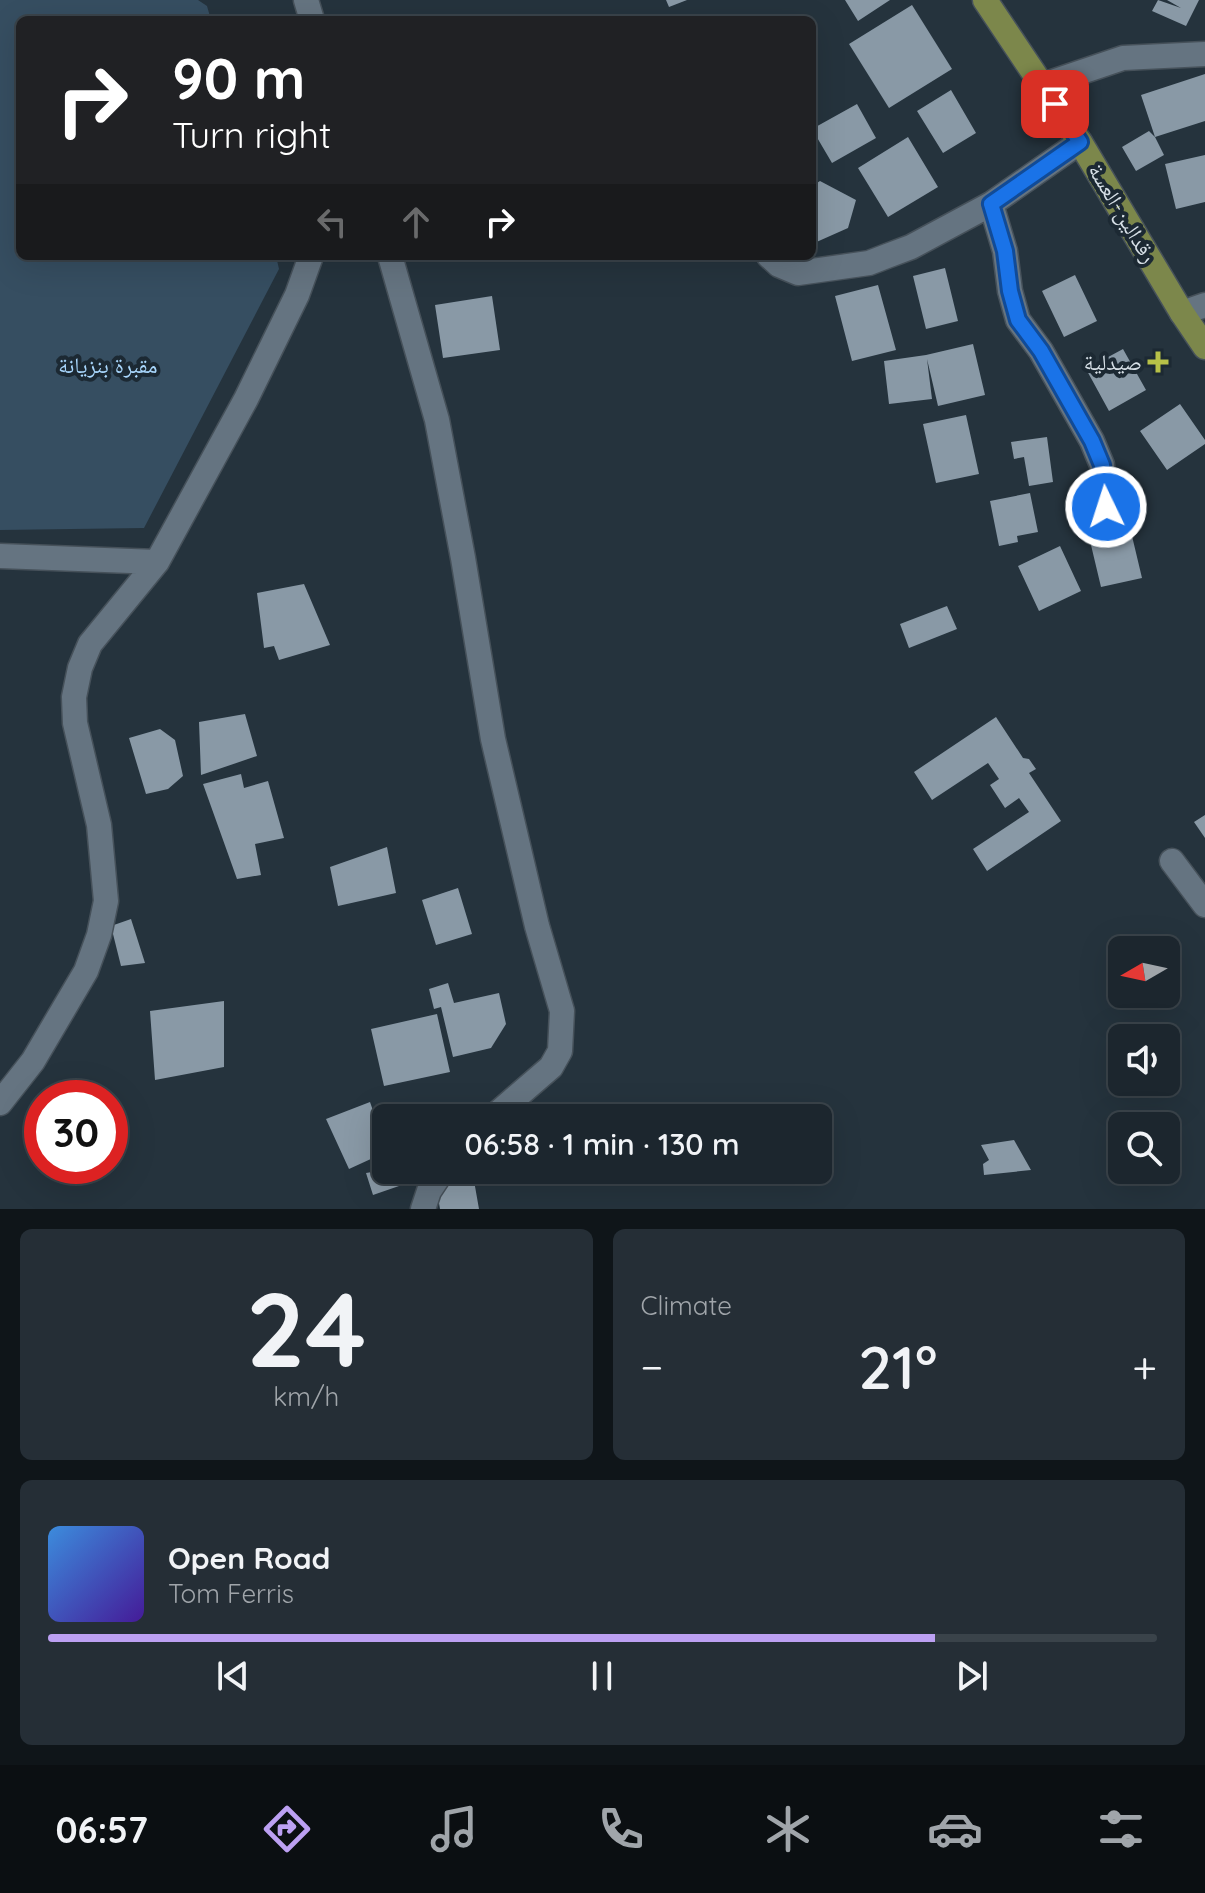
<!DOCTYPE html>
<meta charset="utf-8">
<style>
body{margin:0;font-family:Quicksand,"Noto Naskh Arabic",sans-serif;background:#252e36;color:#f1f3f6;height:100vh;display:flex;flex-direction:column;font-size:30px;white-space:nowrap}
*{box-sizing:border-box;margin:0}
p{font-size:26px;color:#a0a5aa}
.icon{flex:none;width:44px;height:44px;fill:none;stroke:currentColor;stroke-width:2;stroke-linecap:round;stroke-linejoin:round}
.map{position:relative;height:1209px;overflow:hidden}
.side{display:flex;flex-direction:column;gap:20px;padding:20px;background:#0f1519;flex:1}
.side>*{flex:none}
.guide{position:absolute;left:16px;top:16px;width:800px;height:244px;border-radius:12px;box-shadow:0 8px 32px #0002,0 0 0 2px #3a434a;background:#202124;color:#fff;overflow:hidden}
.needle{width:52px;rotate:261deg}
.controls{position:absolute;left:1108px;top:936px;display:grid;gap:16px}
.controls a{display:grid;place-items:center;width:72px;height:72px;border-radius:12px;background:#1c262e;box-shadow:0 8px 32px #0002,0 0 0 2px #3a434a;font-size:40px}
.speed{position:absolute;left:24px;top:1080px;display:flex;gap:16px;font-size:40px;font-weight:700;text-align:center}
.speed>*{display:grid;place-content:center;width:104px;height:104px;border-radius:50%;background:#1c262e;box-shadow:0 8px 32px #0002,0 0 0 2px #3a434a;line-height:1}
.speed .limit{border:12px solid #d22;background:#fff;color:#111}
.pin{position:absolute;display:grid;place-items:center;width:68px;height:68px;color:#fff;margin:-34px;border-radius:16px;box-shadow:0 4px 12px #0006}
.me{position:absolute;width:88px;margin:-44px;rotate:356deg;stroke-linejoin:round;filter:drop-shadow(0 0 6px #0008)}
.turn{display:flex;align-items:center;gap:28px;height:168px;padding:0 24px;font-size:36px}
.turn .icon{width:104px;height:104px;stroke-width:2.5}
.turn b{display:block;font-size:56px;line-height:68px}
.lanes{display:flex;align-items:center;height:76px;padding:0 24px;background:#0003;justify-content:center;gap:40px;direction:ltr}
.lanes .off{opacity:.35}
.big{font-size:60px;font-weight:600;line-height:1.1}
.side .tile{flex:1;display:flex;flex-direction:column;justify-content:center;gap:12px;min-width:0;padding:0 28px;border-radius:12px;background:#252e36}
.side .dial{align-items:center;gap:0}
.dial b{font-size:104px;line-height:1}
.song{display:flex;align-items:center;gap:24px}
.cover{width:96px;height:96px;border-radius:12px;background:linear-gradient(135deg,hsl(210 70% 55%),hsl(260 70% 35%))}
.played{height:8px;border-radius:4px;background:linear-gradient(90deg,#bca0f2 80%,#3a434a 80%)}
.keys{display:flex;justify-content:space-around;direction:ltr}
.heat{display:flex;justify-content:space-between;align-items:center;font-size:44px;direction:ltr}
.side .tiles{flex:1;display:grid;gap:20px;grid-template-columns:1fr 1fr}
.tile:last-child{grid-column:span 2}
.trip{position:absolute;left:372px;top:1104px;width:460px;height:80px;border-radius:12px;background:#1c262e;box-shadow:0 8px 32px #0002,0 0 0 2px #3a434a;font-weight:600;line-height:80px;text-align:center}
.menu{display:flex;height:128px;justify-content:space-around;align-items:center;background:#0b0f12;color:#a0a5aa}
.menu .icon{width:56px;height:56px}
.menu .selected{color:#bca0f2}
.menu b{font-size:36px;color:#f1f3f6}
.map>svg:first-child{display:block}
.green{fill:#364e61}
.building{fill:#8999a6}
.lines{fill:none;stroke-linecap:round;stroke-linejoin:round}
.street-casing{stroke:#46515a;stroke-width:27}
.primary-casing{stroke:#46515a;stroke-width:27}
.street{stroke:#657481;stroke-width:24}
.primary{stroke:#7c874b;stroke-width:24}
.route-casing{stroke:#114b97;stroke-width:20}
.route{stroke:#1a73e8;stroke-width:14}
.poi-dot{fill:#b7c148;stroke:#1c2933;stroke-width:3}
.labels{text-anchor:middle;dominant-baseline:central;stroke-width:8;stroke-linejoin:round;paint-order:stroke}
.street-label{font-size:22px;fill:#d6dfe6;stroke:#1c2933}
.poi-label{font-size:22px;fill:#d6dfe6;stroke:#1c2933;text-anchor:end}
.park-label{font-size:22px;fill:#a9d7fd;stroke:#1c2933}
</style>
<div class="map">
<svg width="1205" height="1209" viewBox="0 0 1205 1209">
<rect width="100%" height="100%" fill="#25333d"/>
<!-- green -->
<path class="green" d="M0,0h198l9,6 4,14h-191v236h256l3,13 -135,259 -144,2z"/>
<!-- building -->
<path class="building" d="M666,0h21l-18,7z
M845,0h45l-32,21z
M1158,0l23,8 -14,-8h32l-13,26 -34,-15z
M912,5l40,64 -63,39 -40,-64z
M1205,74v47l-50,16 9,18 -28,16 -14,-24 27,-16 6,6 -14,-42z
M951,90l25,43 -33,20 -26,-42z
M857,104l19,34 -44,25 -20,-34z
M908,137l30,50 -50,30 -30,-49z
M1205,155v47l-29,7 -11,-45z
M820,181l36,19 -8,28 -36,16v-58z
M945,268l13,53 -32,8 -13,-53z
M1075,275l22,46 -33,16 -22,-46z
M878,285l18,65 -44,11 -17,-65z
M492,296l8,54 -57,8 -8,-53z
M973,344l12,51 -47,11 -11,-47 5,40 -43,5 -5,-43 42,-6z
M1123,349l23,41 -37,21 -23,-42z
M1180,404l25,36v4l-38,26 -27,-39z
M966,415l13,59 -43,9 -13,-59z
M1047,437l6,45 -24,4 -5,-29 -10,2 -3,-17z
M1030,493l8,39 -21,4 1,6 -19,4 -9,-45z
M1132,536l10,42 -41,9 -10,-42z
M1060,546l21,45 -42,20 -21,-45z
M304,584l26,61 -51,15 -5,-14 -10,2 -7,-55z
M947,606l10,23 -48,19 -9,-24z
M245,714l12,42 -56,19 -2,-53z
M996,717l27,41 6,1 7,10 -7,4 32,48 -74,50 -14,-22 56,-37 -10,-14 -14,10 -15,-23 9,-6 -11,-16 -56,37 -18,-28z
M160,729l15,11 8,36 -15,13 -22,5 -17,-56z
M241,774l3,14 24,-7 16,57 -29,6 6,31 -24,4 -34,-95z
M1205,815v23l-11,-16z
M387,847l9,46 -58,13 -8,-39z
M458,888l14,46 -36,11 -14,-45z
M131,919l14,44 -24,3 -10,-40z
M448,983l6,20 45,-10 7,31 -15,24 -38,9 -12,-50 -7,2 -5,-20z
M224,1001v66l-69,13 -5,-69z
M437,1014l13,58 -66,14 -13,-57z
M370,1102l16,46v22h8l5,16 -26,9 -7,-22 12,-2 -5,-13 -24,11 -23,-50z
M1014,1140l17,30 -47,5 -1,-11 6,-4 -8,-15z
M473,1175l6,34h-39l-5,-29z"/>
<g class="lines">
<!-- street casing -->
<g class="street-casing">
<path id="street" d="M306,0l6,20
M1043,85l80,-27 82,-4
M991,204l14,47 5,40 8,29 23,31 51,90 10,24 4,42
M390,256l47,164 26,138 30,181 44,187 25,85 -2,40 -9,16 -59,51
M769,256l10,9 19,8 71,-10 18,-7 24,-9 80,-43 89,-62
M1182,313l23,-8
M0,556l157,6
M1172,861l33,44
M0,1103l33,-42 53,-90 13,-36 7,-34 -7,-76 -24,-102 -1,-26 6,-29 10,-24 67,-82 89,-163 51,-104 14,-39
M423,1209l6,-18 14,-21"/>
</g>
<!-- primary casing -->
<g class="primary-casing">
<path id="primary" d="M985,0l95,142 102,171 23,34"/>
</g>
<!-- street -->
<use href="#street" class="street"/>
<!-- primary -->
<use href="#primary" class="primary"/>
</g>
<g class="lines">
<!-- route casing -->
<g class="route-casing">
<path id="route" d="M1055,104l25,38 -89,62 14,47 5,40 8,29 23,31 51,90 10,24 4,42"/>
</g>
<!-- route -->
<use href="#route" class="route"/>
</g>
<!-- markers -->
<path class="poi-dot" d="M1154 350h8v8h8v8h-8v8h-8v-8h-8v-8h8z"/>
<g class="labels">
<!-- street labels -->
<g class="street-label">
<text transform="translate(1123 213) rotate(59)">رقدالين-العسة</text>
</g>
<!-- poi labels -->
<g class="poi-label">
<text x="1142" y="362">صيدلية</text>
</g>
<!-- park labels -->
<g class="park-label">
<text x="108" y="365">مقبرة بنزيانة</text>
</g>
</g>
</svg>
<div class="controls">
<a><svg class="needle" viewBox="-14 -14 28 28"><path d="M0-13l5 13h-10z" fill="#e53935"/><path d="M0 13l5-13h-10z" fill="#a0a5aa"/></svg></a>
<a><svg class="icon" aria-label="sound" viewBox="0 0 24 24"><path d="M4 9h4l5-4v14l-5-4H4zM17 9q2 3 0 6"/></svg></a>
<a><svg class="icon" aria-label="search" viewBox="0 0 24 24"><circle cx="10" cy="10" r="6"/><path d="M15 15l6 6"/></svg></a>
</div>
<div class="speed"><div class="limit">30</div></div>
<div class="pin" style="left:1055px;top:104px;background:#d93025"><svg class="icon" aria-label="arrive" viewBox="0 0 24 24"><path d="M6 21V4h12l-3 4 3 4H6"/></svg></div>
<svg class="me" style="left:1106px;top:507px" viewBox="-20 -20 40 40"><circle r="17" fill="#1a73e8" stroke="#fff" stroke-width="3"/><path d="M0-11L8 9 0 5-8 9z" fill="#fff"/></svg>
<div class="trip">06:58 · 1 min · 130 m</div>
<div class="guide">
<div class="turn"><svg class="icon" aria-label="right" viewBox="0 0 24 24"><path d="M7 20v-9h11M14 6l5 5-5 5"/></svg><div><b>90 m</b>Turn right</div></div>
<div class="lanes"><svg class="icon off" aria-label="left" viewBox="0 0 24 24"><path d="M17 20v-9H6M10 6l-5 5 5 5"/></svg><svg class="icon off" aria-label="ahead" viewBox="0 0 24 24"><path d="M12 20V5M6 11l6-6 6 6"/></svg><svg class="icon" aria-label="right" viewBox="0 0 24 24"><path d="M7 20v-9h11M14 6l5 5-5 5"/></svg></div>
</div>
</div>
<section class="side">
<div class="tiles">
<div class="tile dial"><b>24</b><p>km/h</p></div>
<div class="tile"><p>Climate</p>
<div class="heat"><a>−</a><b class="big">21°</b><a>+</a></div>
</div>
<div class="tile">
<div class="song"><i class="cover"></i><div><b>Open Road</b><p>Tom Ferris</p></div></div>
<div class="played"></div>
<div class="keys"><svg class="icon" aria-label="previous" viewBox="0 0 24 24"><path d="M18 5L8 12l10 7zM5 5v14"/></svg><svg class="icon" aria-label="pause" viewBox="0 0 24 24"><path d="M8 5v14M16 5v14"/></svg><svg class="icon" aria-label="next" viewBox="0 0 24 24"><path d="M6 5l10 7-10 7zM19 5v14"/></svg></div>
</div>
</div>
</section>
<nav class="menu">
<b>06:57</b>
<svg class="icon selected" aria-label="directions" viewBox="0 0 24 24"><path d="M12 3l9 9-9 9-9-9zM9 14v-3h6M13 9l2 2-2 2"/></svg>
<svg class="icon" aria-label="music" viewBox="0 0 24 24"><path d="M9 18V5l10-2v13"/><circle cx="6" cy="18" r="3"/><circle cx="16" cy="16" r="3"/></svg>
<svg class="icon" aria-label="phone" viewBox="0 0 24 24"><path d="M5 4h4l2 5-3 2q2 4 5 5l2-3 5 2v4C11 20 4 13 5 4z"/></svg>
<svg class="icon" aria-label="climate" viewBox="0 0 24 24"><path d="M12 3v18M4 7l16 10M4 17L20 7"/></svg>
<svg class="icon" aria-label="car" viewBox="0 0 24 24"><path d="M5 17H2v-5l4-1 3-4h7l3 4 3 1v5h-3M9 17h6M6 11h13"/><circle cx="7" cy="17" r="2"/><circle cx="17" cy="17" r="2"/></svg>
<svg class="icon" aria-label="filters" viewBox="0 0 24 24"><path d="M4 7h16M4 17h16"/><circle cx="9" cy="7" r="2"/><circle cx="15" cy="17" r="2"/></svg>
</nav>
